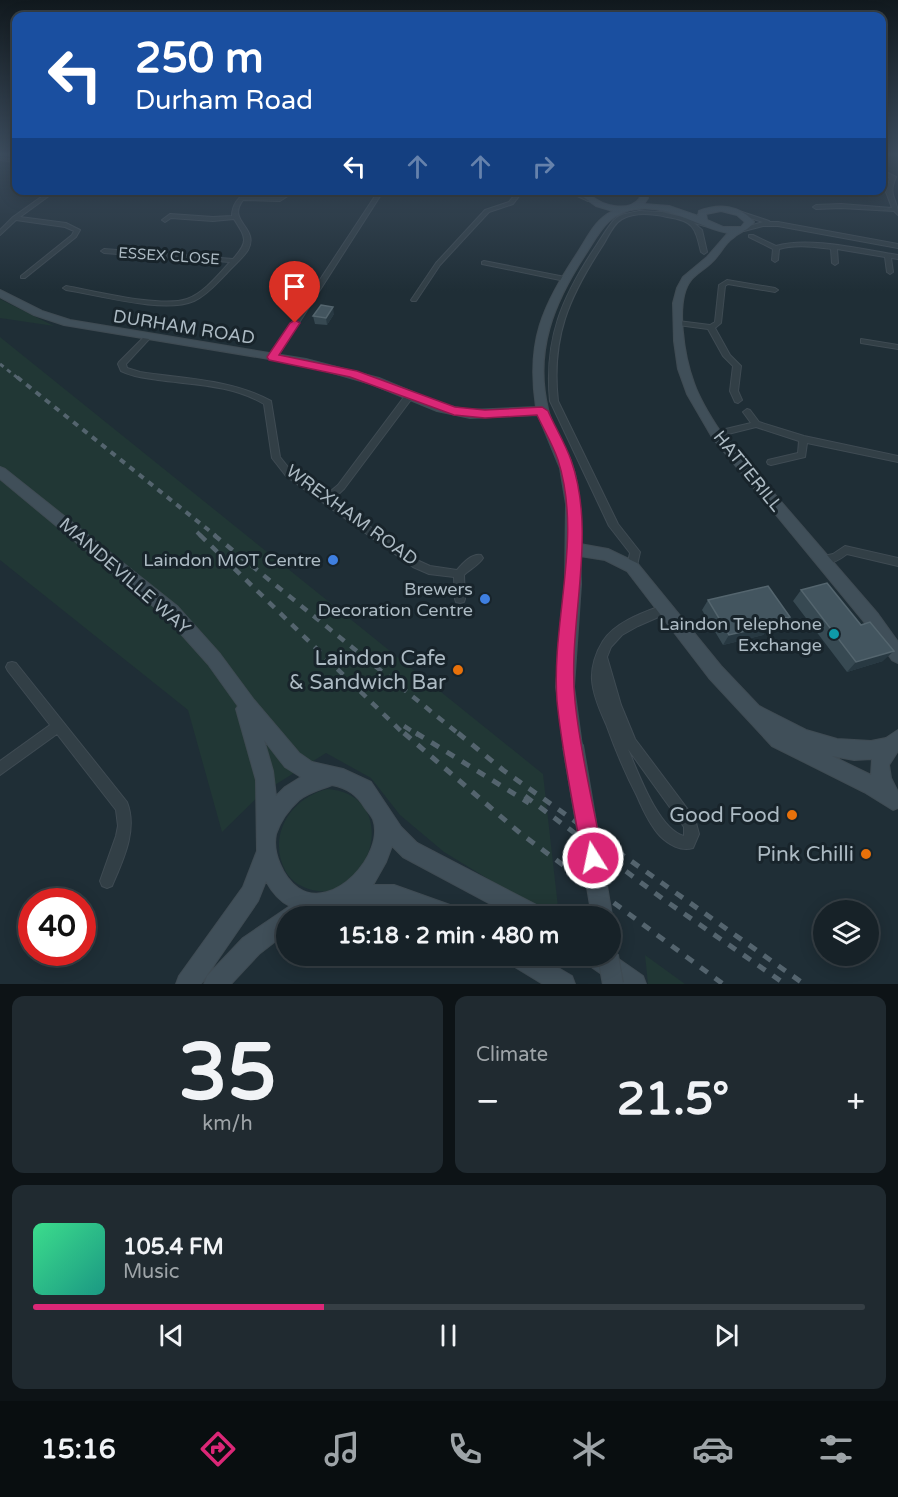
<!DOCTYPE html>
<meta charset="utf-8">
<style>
body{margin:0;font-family:"Varela Round",sans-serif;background:#202a30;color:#f1f3f6;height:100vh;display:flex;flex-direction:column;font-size:22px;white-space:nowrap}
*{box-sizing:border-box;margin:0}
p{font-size:20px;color:#9ea4a8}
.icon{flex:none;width:33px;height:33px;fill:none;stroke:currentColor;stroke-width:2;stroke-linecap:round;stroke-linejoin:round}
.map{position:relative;height:984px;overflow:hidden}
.panel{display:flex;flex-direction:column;gap:12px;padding:12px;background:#0d1316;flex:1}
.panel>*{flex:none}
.hud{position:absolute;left:12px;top:12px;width:874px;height:183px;border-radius:12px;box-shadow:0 3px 15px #0003,0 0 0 2px #363f45;background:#1a4fa0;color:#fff;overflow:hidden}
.buttons{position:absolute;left:813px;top:900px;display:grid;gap:12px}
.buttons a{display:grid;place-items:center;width:66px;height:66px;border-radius:50%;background:#172228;box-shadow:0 3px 15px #0003,0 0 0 2px #363f45;font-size:30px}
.speed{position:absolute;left:18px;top:888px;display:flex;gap:12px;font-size:30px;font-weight:700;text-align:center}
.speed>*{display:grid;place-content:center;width:78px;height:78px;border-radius:50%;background:#172228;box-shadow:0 3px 15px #0003,0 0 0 2px #363f45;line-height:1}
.speed .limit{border:9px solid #d22;background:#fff;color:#111}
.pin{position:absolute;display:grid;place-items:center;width:51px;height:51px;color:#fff;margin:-62px -26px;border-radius:50% 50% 50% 0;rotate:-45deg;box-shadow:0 0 6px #0007}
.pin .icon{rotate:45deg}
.me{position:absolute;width:66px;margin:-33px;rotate:350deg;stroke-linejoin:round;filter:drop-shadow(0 0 4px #0008)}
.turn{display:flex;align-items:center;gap:21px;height:126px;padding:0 24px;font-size:27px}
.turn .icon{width:78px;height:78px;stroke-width:2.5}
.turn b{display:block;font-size:42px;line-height:51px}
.lanes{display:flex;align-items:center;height:57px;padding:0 24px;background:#0003;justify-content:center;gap:30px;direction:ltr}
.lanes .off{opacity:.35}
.big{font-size:45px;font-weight:700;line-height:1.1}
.panel .card{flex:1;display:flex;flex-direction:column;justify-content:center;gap:9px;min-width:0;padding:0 21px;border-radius:12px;background:#202a30}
.panel .dial{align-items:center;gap:0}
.dial b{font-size:78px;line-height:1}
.song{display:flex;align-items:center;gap:18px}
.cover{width:72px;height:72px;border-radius:9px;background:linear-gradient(135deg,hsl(150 70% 55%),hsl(170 70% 35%))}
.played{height:6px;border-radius:3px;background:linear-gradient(90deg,#db2777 35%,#363f45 35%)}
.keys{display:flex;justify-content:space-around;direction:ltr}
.heat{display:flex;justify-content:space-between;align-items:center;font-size:33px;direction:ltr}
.panel .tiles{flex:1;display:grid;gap:12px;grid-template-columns:1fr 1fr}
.card:last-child{grid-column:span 2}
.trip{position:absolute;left:276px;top:906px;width:345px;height:60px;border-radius:30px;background:#172228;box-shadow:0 3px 15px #0003,0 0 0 2px #363f45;font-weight:700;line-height:60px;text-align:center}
.tab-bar{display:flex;height:96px;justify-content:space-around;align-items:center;background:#090e10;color:#9ea4a8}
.tab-bar .icon{width:42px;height:42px}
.tab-bar .on{color:#db2777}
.tab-bar b{font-size:27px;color:#f1f3f6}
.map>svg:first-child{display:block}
.green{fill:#213735}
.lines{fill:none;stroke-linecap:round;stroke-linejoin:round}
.street-casing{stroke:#3f4b53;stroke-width:2}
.secondary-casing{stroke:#3f4b53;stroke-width:2}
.street{fill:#323f46;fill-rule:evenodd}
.secondary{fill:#404f59;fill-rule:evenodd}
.rail-far3{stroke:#54646e;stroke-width:3;stroke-dasharray:4.5 4.5;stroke-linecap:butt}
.rail-far2{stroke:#54646e;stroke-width:4;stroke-dasharray:6 6;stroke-linecap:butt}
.rail-far1{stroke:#54646e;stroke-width:4.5;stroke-dasharray:8 8;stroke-linecap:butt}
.rail{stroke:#54646e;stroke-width:5;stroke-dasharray:9 9;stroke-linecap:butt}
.secondary-bridge-casing{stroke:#3f4b53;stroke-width:22;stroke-linecap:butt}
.secondary-bridge{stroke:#404f59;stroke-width:20}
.wall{fill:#374952}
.shaded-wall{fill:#283942}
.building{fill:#43555f;stroke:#54656e;stroke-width:1.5}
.route{fill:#db2777;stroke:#8e194d;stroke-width:1.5}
.shop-dot{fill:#3f7fe0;stroke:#18242b;stroke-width:2}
.culture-dot{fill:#0f9aa8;stroke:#18242b;stroke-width:2}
.food-dot{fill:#e8710a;stroke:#18242b;stroke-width:2}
.labels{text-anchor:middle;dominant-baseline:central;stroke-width:6;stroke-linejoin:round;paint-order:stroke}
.far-street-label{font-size:15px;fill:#acbac3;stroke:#18242b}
.street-label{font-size:18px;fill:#acbac3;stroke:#18242b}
.poi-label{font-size:18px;fill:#acbac3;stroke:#18242b;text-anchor:end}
.near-poi-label{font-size:21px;fill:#acbac3;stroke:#18242b;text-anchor:end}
</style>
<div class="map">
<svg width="898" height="984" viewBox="0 0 898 984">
<rect width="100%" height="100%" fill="#1f2e36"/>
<!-- green -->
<path class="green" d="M0,299l54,27 -54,-8z
M0,337l543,437 16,142h-10l-105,-64 -44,-37 -29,-37 -45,-25 -64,40 -40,39 -34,-122 -188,-150z
M328,789c77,7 40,116 -16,101 -11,-3 -20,-8 -26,-18 -20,-36 5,-75 42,-83z
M645,955l40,29h-37z"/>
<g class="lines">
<!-- street casing -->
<g class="street-casing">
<path id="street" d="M0,158l16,2v2l-16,-2z
M882,170l14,7c-9,20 2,21 2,38l-4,-4 -53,-3 -25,1 -3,-2 3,-2 25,-1 51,4 -6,-16 4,-14 -8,-4z
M51,190h6l-37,27 46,6 14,7 -4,7 -51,41h-4v-2l51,-41 2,-4 -9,-4 -49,-7 -16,15v-5l13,-13z
M102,190h22l-2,2z
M247,190h5l-6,7h33l11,-7h7l-17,11 -37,-1c-17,22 17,27 5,50 -5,8 -15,16 -22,24 -9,9 -19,21 -32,27 -30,13 -95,-6 -128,-11l-3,-2 3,-2c29,5 95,22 121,13 17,-6 31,-24 43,-37l-126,-9 -3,-2 3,-2 129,10c16,-18 13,-21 1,-40l-21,2 -42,-3 -6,4 -3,-2 8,-6 43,3 19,-1c0,-12 7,-18 15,-26z
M379,190h5l-107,167 -4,2h-3l-1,-2z
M519,190h5l-11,14 -24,8 -49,53 -24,36h-4l-1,-1 25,-37 49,-53 24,-8z
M565,190h8l20,10 -5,1z
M639,211l23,1 45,11 1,1 -3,2 -11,-3 8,7 5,22 -3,2 -3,-2c-6,-25 -7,-31 -34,-35 -13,-3 -32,-5 -45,2 -9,5 -14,18 -19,26 -34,52 -52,92 -45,156l60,123 22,28 -4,18 -4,1 -4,-1 -1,-3 3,-14 -21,-27 -59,-125c-6,-63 12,-104 46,-155 6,-9 11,-18 18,-26 7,-7 17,-7 25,-9z
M742,212l27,9 1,1h8l120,22v4l-120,-22h-15l-19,5 -3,-2 1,-1 21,-6 -23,-7v-2z
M749,235h4l23,11c33,-10 88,4 122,9v4l-7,-1 2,14 -3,2 -3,-2 -2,-15 -48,-8 1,14 -3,2 -3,-2 -1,-14c-17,-2 -35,-5 -52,0l-1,11 -3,2 -3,-2 1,-11 -24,-12z
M484,261l81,16 3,2 -3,2 -83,-17v-2z
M727,280l48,8 3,2 -3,2 -47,-8 -3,2 -4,37 -6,5 15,27 11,11 -3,25 4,9 -4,3 -3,-1 -5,-11 3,-25 -10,-10 -15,-27 -30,-4 -3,-2 3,-2 32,4 5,-3 4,-37z
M147,335l4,2 -25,27 1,4 13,4c44,7 91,7 131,29l9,56 12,15 34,23 12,-10 69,-92h6l1,2 -1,2 -69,92 -12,11 87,61 11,5 27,4c6,-7 15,-17 24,-15l2,3c-4,7 -13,11 -19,17l1,24 -1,3 -4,1 -4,-1 -1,-3 -1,-22 -25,-3 -16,-7 -127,-91 -14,-18 -8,-54c-32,-19 -69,-19 -106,-24 -12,-2 -25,-3 -37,-9l-3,-7 1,-2 26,-26z
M861,339l37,6v4l-37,-6z
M747,409l3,1 9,12 45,14 94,20v6l-91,-19 -2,14 -34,8 -3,-1 -1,-2 1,-2 30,-7 1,-12 -43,-14 -40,10 -4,-3 1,-2 38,-9 -8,-11z
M845,546l53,12v8l-51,-12c-9,7 -18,12 -28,9l-2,-3 2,-3 14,-3z
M666,604l4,2 1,3 -1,3 -32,14 -16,9 -11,12 -4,10 14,48 14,34 60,80 4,15 -6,14c-12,4 -25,-4 -33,-12 -10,-11 -17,-26 -23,-40 -12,-23 -22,-47 -31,-72 -6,-13 -13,-29 -14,-44 -1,-13 4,-28 11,-39 13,-20 42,-29 63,-37zM628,749l56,78v9c-26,-7 -46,-64 -56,-87z
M12,662l4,1 111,139c11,28 -4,58 -15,84l-5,2 -5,-2 -2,-5 16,-45 2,-10 -2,-16 -59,-76 -57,41v-14l50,-36 -42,-54 -2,-4 2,-4z"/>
</g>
<!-- secondary casing -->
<g class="secondary-casing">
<path id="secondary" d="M583,190h8l-1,5c13,11 38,18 50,3l-4,-8h8l4,8 -4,6 25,2 29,10 1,-5c20,-8 41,-6 55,11 -6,9 -14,9 -21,16 -9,6 -13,17 -21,24 -7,7 -15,11 -21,18 -17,21 -6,79 3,103 6,17 16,33 26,48l158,183 20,28v21l-6,-3 -26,-36 -154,-187 -25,-43 -9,-25 -4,-28 -1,-38 4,-15 6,-11 24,-20 21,-24c-32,-6 -56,-28 -91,-24 -30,4 -37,23 -52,46 -31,48 -51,95 -37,154 4,20 19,38 25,58 8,25 7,52 7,77l28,5 29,14 84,103 38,40 47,24 31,9 34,2 15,-3 12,-8v21l-9,14 2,13 7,14v16l-5,2 -29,-18 -92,-46 -63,-68 -82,-107 -22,-11 -25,-4 1,28 -7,103 8,59 -3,6 -6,3 -6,-3 -11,-65 9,-103 1,-80 -6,-36 -22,-53 -68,3 -33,-7 -66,-27 -66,-19 -241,-40 -30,-10 -34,-18v-7l42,21 28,9 236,39 73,19 65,27 26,5 66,-3c-10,-66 6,-100 42,-155 11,-17 17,-32 35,-41l-17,-5 -14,-10zM721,211l16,4 8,7 -4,5h-18l-16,-7 -1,-6zM832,756l22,4 18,-1 -1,16z
M0,467l5,2 172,137 43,48 34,46 45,53 13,9 31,7 28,13 30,45 16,16 125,65 3,8h-32l-110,-59 -11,-11 -6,16 -13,23h21l56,20 8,3 3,8h-39l-28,-9 -44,-2 -32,11h-32v17l-27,21 -28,30h-27l3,-8 36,-38 47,-32c-11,-5 -18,-14 -24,-25l-8,20 -57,83h-25l3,-8 64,-89 14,-36 -1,-71 -20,-71 2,-3 -30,-42 -43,-48 -165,-137zM264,740l21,27 16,10 -16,10 -9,9 -3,-25zM332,785c16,3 25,10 33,23 2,3 6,7 8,11 13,35 -40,93 -75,69 -15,-10 -26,-36 -22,-54 4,-12 13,-25 23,-34 10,-8 21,-10 33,-15z
M610,953l33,23 3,8h-30l-29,-20 -3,-8h26z
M507,956h31l34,20 3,8h-32l-33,-20z"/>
</g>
<!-- street -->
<use href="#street" class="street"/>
<!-- secondary -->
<use href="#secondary" class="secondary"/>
<!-- rail-far3 -->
<path class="rail-far3" d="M0,364l19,15"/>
<!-- rail-far2 -->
<path class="rail-far2" d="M17,377l199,159
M197,532l4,4"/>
<!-- rail-far1 -->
<path class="rail-far1" d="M200,535l205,200
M214,535l246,200
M404,726l14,9"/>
<!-- rail -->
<path class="rail" d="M404,733l116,100 203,151
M416,733l113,70
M458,733l45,37 301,214
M525,796l138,103 122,85"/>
<!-- secondary-bridge casing -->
<g class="secondary-bridge-casing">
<path id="secondary-bridge" d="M573,746l29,170
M608,956l5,28"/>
</g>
<!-- secondary-bridge -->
<use href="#secondary-bridge" class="secondary-bridge"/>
</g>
<!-- wall -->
<path class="wall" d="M334,314l-7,11 -12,-1 -2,-8z
M801,590l82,71 -36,11 -54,-71z
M708,600l74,27 -16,4 -3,4 -40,10 -21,-35z"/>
<!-- shaded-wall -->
<path class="shaded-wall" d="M333,307l1,7 -7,11 -1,-7z
M790,617l-8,10 -16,4 -3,4 -40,10 6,-10 40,-13z
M894,651l-11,10 -36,11 9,-10z"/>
<!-- building -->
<path class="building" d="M321,305l12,2 -7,11 -13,-2z
M827,583l34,42 9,-3 24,29 -38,11 -55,-72z
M768,586l22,31 -21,5 2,3 -42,10 -21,-35z"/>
<!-- sky -->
<linearGradient id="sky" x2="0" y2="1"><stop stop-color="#11191e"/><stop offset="0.53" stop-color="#3c4c5d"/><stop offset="1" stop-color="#3c4c5d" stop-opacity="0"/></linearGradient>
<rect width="898" height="291" fill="url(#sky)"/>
<!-- route -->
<path class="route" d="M295,320l5,3 -21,32 78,16 98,36 30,3 57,-3 6,4c7,16 17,32 23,49 27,76 -4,163 4,241 5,52 19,105 28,157l-3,7 -7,3 -8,-3 -3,-7c-8,-52 -20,-105 -25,-157 -6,-80 26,-163 1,-241 -5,-15 -14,-30 -21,-45l-52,3 -31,-3 -104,-38 -81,-17 -2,-3 23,-34z"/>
<!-- markers -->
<g class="shop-dot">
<circle cx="333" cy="560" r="6"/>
<circle cx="485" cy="599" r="6"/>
</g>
<circle class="culture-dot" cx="834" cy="634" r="6"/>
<g class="food-dot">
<circle cx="458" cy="670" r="6"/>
<circle cx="792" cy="815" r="6"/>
<circle cx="866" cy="854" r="6"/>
</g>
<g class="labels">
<!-- far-street labels -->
<g class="far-street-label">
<text transform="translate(169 256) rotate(4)">ESSEX CLOSE</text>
</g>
<!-- street labels -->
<g class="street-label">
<text transform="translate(184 327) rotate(9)">DURHAM ROAD</text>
<text transform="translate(748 471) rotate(51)">HATTERILL</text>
<text transform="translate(352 515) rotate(36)">WREXHAM ROAD</text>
<text transform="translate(125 576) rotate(41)">MANDEVILLE WAY</text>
</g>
<!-- poi labels -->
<g class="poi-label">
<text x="321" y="560">Laindon MOT Centre</text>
<text x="473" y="589">Brewers<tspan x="473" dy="21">Decoration Centre</tspan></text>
<text x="822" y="624">Laindon Telephone<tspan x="822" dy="21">Exchange</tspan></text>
</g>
<!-- near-poi labels -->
<g class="near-poi-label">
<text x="446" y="658">Laindon Cafe<tspan x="446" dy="24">&amp; Sandwich Bar</tspan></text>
<text x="780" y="815">Good Food</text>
<text x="854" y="854">Pink Chilli</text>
</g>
</g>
</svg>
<div class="buttons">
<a><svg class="icon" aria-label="layers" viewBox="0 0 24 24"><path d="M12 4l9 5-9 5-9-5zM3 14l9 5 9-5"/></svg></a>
</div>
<div class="speed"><div class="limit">40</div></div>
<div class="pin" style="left:295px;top:323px;background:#d93025"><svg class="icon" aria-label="arrive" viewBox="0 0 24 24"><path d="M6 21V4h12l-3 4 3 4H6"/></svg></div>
<svg class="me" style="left:593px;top:858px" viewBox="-20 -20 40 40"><circle r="17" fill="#db2777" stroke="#fff" stroke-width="3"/><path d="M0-11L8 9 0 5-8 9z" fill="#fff"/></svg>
<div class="trip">15:18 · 2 min · 480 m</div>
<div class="hud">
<div class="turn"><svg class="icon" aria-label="left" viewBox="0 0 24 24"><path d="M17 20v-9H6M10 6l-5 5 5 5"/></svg><div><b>250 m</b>Durham Road</div></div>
<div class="lanes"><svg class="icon" aria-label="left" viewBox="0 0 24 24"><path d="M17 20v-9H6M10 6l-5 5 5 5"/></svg><svg class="icon off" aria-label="ahead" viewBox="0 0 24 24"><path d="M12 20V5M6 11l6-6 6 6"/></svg><svg class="icon off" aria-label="ahead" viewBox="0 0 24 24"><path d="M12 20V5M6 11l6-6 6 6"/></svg><svg class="icon off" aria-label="right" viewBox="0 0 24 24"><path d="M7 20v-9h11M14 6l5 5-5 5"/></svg></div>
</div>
</div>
<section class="panel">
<div class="tiles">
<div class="card dial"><b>35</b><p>km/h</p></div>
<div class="card"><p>Climate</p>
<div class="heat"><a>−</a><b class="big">21.5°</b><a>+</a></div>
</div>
<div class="card">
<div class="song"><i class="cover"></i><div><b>105.4 FM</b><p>Music</p></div></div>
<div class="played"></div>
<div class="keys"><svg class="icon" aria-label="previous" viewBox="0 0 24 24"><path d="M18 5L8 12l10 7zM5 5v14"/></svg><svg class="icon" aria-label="pause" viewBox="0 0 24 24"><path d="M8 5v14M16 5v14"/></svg><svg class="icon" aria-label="next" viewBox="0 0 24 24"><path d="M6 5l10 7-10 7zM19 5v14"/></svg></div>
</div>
</div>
</section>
<nav class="tab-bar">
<b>15:16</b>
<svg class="icon on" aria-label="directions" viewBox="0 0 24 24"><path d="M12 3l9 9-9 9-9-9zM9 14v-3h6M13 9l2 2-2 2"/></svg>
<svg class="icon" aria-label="music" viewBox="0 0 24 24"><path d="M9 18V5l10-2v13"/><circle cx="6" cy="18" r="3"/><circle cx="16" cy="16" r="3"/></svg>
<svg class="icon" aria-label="phone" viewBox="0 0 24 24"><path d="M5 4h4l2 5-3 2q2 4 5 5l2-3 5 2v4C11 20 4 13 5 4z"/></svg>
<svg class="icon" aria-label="climate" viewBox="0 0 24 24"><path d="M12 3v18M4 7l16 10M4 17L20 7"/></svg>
<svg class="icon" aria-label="car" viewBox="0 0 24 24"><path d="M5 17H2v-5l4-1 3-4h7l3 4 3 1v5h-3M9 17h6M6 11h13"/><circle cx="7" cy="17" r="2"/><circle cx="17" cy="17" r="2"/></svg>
<svg class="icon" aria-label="filters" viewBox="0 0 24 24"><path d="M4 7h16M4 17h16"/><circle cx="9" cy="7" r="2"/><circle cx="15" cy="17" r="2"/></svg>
</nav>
